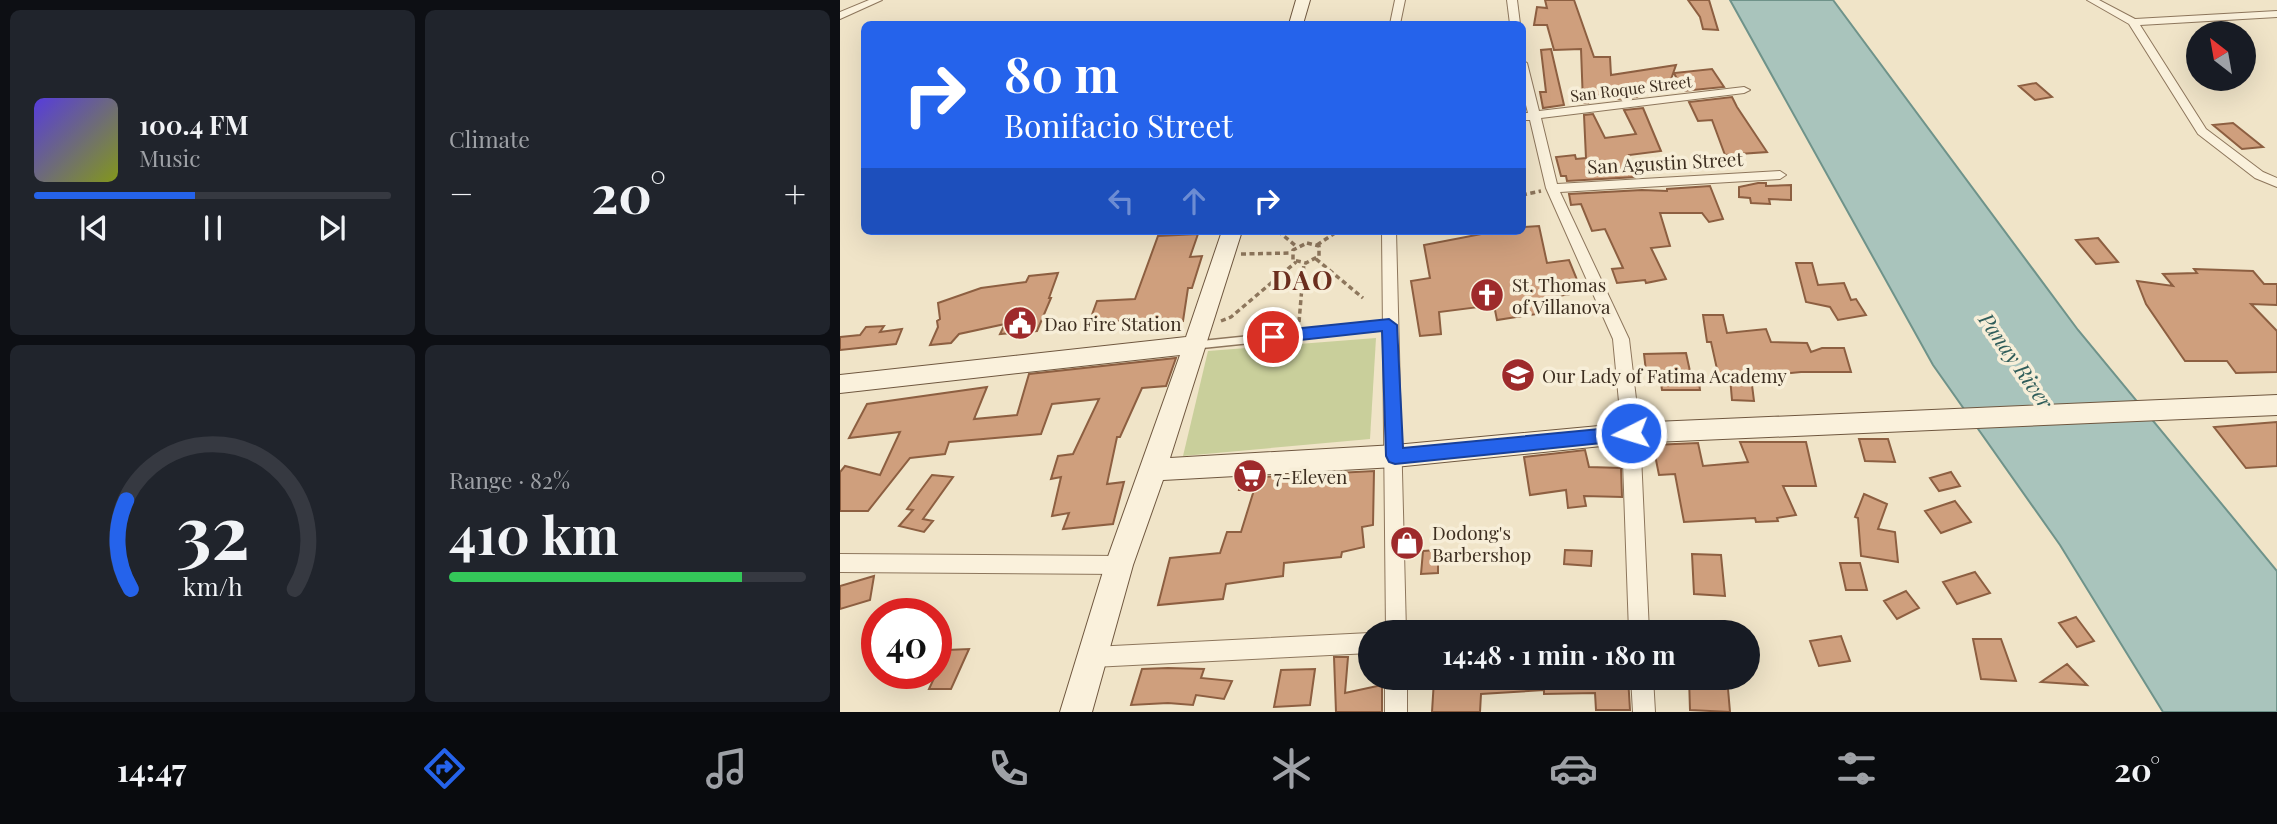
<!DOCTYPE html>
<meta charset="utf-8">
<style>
body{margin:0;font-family:"Playfair Display",serif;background:#20242c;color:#f1f3f6;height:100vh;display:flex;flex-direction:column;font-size:26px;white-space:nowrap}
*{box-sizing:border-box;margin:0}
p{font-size:23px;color:#9ea1a6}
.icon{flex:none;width:38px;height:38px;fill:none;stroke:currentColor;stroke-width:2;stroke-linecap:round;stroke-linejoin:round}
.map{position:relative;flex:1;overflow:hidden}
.panel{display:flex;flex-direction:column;gap:10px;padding:10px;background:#0d0f14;width:840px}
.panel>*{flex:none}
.hud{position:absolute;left:21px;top:21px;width:665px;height:214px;border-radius:10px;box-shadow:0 7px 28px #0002;background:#2563eb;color:#fff;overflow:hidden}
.needle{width:46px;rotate:329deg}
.fabs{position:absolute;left:1346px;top:21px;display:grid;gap:14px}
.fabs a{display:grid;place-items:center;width:70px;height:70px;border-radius:50%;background:#171b24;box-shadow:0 7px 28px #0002;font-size:35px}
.speed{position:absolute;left:21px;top:598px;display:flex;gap:14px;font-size:35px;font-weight:700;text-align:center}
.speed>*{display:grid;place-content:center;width:91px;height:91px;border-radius:50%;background:#171b24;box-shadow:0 7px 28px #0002;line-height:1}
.speed .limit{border:10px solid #d22;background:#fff;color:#111}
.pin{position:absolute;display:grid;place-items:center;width:60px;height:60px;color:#fff;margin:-30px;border:4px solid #fff;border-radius:50%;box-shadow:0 2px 7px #0007}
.me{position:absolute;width:77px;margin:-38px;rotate:265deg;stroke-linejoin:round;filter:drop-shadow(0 0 5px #0008)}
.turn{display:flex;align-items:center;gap:24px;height:147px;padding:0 28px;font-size:32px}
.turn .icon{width:91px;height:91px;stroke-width:2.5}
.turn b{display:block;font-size:49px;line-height:60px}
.lanes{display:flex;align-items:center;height:66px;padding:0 28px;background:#0003;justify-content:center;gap:35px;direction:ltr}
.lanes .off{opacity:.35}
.big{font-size:52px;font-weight:700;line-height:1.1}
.panel .widget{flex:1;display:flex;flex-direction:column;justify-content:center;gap:10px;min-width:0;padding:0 24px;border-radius:10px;background:#20242c}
.panel .dial{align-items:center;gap:0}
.dial svg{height:182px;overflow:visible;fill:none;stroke:#363941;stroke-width:7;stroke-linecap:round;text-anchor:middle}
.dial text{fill:#f1f3f6;stroke:none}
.song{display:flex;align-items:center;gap:21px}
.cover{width:84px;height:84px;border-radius:10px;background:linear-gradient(135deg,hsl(250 70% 55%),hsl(70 70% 35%))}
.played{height:7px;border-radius:4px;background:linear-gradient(90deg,#2563eb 45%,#363941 45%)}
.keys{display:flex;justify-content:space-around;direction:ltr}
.heat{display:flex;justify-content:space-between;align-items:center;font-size:38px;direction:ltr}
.charge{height:10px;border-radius:5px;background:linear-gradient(90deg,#34c759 82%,#363941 0)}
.panel .tiles{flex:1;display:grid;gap:10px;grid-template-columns:repeat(2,1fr)}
.trip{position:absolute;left:518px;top:620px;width:402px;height:70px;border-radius:35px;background:#171b24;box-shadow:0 7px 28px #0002;font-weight:700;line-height:70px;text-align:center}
.dock{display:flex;height:112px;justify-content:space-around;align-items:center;background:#090b0e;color:#9ea1a6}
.dock .icon{width:49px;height:49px}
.dock .current{color:#2563eb}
.dock b{font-size:32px;color:#f1f3f6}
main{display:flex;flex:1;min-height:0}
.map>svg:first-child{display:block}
.green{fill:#c9cf9b}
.water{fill:#a9c4bc;stroke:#6f938a;stroke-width:2}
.building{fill:#cf9f7d;stroke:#8d5f41;stroke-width:2}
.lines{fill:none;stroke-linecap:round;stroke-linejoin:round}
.lane-casing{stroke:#8d765c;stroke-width:10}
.street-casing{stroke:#8d765c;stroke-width:2}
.secondary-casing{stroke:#6f573f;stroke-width:2}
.path{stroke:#8d765c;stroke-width:3.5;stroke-dasharray:5 3.5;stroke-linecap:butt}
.lane{stroke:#faf1dc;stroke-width:7}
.street{fill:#faf1dc;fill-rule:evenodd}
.secondary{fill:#faf1dc;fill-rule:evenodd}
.route{fill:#2563eb;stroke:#184099;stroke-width:2}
.labels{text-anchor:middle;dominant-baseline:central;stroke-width:7;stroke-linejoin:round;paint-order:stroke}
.far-street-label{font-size:16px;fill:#3d2e20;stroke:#f7eed8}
.street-label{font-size:19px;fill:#3d2e20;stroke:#f7eed8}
.poi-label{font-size:19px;fill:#3d2e20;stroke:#f7eed8;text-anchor:start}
.water-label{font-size:21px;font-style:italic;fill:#2f5d5a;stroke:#f7eed8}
.district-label{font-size:26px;font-weight:bold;letter-spacing:2px;fill:#6b2e1e;stroke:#f7eed8}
</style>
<main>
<section class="panel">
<div class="tiles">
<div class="widget">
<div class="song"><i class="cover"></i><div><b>100.4 FM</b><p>Music</p></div></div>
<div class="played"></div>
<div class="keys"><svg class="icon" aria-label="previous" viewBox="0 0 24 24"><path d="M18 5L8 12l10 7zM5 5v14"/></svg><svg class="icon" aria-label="pause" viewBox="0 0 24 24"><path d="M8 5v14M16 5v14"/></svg><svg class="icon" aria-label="next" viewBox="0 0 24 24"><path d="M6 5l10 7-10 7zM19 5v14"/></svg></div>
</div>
<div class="widget"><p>Climate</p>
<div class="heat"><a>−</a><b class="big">20°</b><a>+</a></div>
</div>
<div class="widget dial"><svg viewBox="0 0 100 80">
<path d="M14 69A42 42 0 1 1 86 69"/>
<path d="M14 69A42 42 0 0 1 12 30" stroke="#2563eb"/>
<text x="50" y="56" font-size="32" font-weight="700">32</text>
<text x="50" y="72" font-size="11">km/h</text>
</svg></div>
<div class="widget"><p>Range · 82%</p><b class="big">410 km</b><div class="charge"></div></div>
</div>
</section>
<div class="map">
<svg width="1437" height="712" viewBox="0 0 1437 712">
<rect width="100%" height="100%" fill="#f0e4c8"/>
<!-- green -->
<path class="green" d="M536,338l-6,101 -187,17 25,-105z"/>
<!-- water -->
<path class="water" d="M890,0h103l245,330 199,241v141h-114l-103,-167 -127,-180z"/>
<!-- building -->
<path class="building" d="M705,0h29l20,57h16l1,18 65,-10 -7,20 -34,4 2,8 -19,2 -5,-9 -26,9 1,4h-5l-2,-54 -27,1 -7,-25h-13l3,-18 10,1z
M848,0h21l9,30 -15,-1 -3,-12z
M711,49l13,56 -21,3 -3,-16h6l-5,-42z
M872,69l12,18 -41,4 -9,-18z
M1196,83l16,14 -17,3 -16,-14z
M892,97l5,10 30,45 -42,3 -13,-35 -14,1 -9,-19z
M803,108l18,43 -32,4 7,22 -69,4 -1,-5h-5l-5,-19 19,-2 1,4 10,-1 -2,-43 9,-1 12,24 31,-4 -12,-24z
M1393,123l30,24 -21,2 -29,-24z
M918,183h8v3l25,-1v15l-22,-1 1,5 -19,-1 -1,-5 -11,-1v-10z
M870,186l13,33 -14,3 -7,-9h-42l10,33 -19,2 15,31 -20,4 -1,-3 -28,3 -5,-14 11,-1 -18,-39 -13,2 -11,-27 -10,1 -2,-11 73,-4 25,1v-2z
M699,226l8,37 22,-3 13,32 -41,7 2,14 -46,7 -3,-15 -55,7 2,22 -21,2 -9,-55 19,-3 -6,-33 73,-14h25v-4z
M358,234l-8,23 12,-1 -10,32h-4l-5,33 -54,7 3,-8 -43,3 8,-22 38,-2 23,-63z
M1258,238l20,24 -22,2 -20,-24z
M956,263h16l6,22 26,-2 7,17 5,-1 10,16 -28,5 -8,-13 -24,-5z
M1354,269l59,2 11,13h13v21l-26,-1 26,27v41l-41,1 -9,-12h-42l-39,-57 -9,-23 36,5 -10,-12 34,-1z
M218,273l-9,25h2l-14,33 -37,3 5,-10 -46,10 -8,9 -21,2 8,-18 -1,-6 3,-2 -2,-16 43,-15 45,-6 3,-6z
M863,315h20l4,18 39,-4 5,13 36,1 4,9 11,-4h22l7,24h-50l-50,5 3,24 -22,-1 -2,-23 -11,1 -8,-36h-4z
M44,326l-4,6 22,-3 -6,15 -56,6v-13l20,-2 6,-8z
M846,353l5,23 7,-1 2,15h-38l-3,-20 -13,1 -2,-17z
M336,358l-10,28 -24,2 -22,49h-3l-10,47 17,-2 -11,42 -50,5 6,-16 -17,3 9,-39 -10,2 7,-23 15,-2 26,-55 -47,5 -11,30 -92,8 -4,12 -35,4 -42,53h-28v-39l5,-6 35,9 20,-43 -51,6 18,-34 120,-17 -13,32 43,-4 12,-41z
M1437,422v44l-31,2 -32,-41z
M1019,439h29l7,23 -30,-1z
M900,442h66l10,44h-33l13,29 -19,3 1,3 -22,1 -1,-4 -71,4 -9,-48 -16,1 -6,-30 45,-2 5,23 45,-4z
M745,450l4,17 32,1 1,29 -38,-1 2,10 -18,2 -2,-18 -36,5 -6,-38z
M534,471l-1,54 -11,2 2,20 -22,5 -1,5 -57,6 -1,13 -57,8 -3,15 -65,6 12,-47 50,-5 7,-21h14l13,-42h-15l3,-12z
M1111,472l9,14 -21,5 -9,-13z
M92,475l21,2 -30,42 10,2 -9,11 -25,-6 14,-16 -6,-1z
M1024,494l23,10 -9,25 17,3 3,30 -37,-6 -3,-38 -3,-1z
M1115,501l16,21 -30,11 -16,-22z
M598,550v23l-17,1 2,-23z
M725,550l27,1 -1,15 -27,-2z
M852,554l29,1 4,41 -31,-2z
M1000,563h20l7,27h-21z
M1135,572l15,21 -33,11 -14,-22z
M34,576l-4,24 -30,9v-23z
M1066,591l13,17 -22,11 -13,-18z
M1236,617l18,24 -17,6 -18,-24z
M1001,636l9,25 -31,5 -9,-25z
M1133,639h28l15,42 -35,-2z
M129,649l-18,40h-22l18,-39z
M494,657h14l-3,36 37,-8v27h-46z
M1227,664l20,21 -46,-3z
M328,668l36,1 -3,9 31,3 -8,18 -28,-4 -3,10 -25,-2 -37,2 11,-36z
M475,669l-5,36 -36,2 7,-37z
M645,677h143l2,33h-34l-1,-17 -51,1v-4l-63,4 -1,18h-48l2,-32z
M849,677h38l3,35 -40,-2z"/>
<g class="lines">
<!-- lane casing -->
<g class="lane-casing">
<path id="lane" d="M357,345l192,-20"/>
</g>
<!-- street casing -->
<g class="street-casing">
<path id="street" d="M29,0h13l-42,19v-7z
M555,0h10l-5,24h-10z
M667,0h10l3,24h-10z
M1247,0h12l36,19 142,-8v6l-137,8 66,104 57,43 14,6v9l-22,-9 -57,-44 -69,-110z
M682,60l5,3 12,48 205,-24 6,3 -6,3 -203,25 16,66 223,-13 6,4 -6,4 -220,13 69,147 11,94 9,199h-20l-7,-199 -9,-94 -67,-151 -16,-68h-8v-7h6l-6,-24z
M542,231h14l10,401h-20z
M0,554l279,2 7,3 3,6 -3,6 -7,3 -279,-2z
M530,633v20l-277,14 -7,-3 -3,-7 3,-7 7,-3z
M545,677h22v35h-22z
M791,677h22l2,35h-22z"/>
</g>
<!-- secondary casing -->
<g class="secondary-casing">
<path id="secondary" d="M456,0h14l-7,24h-14z
M382,231h20l-72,227 225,-13 236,-22 646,-28v20l-646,28 -236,24 -232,13 -30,85 -41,147h-32l45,-147 75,-210 -340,38v-18l346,-38z"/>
</g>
<!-- path -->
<path class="path" d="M682,195l19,-4
M438,231l19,16
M467,243l12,3v10l-13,7 -13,-3v-10z
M477,245l21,-14
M401,254l50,-1
M476,259l47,39
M381,321l10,-4 65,-55
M459,322l5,-59"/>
<!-- lane -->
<use href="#lane" class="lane"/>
<!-- street -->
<use href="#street" class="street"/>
<!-- secondary -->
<use href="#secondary" class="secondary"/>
</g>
<!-- route -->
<path class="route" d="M549,319l8,6 6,123 228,-22 6,2 3,5 -3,5 -6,2 -236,24 -6,-2 -3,-6 -4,-125 -109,12 -8,-6 8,-6z"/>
<!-- icons -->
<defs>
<g id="church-disc" transform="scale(1.75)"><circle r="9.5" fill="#9e2a2b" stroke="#f7eed8"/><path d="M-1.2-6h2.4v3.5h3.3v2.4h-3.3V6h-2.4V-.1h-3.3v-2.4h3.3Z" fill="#fff"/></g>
<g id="civic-disc" transform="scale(1.75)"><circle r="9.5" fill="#9e2a2b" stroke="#f7eed8"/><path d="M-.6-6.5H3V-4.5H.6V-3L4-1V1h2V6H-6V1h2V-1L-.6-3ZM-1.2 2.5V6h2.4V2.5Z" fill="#fff"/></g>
<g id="school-disc" transform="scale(1.75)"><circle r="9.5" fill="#9e2a2b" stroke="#f7eed8"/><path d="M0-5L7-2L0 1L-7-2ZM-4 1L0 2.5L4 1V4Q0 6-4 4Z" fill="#fff"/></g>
<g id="supermarket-disc" transform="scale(1.75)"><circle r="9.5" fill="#9e2a2b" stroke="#f7eed8"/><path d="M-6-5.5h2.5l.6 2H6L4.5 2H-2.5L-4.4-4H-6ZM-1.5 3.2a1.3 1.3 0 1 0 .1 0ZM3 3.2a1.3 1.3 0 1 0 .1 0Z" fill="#fff"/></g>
<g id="shop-disc" transform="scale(1.75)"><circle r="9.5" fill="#9e2a2b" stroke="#f7eed8"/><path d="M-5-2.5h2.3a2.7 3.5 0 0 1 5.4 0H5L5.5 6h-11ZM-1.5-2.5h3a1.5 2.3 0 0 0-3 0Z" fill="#fff"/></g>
</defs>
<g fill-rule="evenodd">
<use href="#church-disc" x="647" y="295"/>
<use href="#civic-disc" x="180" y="323"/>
<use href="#school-disc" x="678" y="375"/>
<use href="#supermarket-disc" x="410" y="476"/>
<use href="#shop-disc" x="567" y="543"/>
</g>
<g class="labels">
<!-- far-street labels -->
<g class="far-street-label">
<text transform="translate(791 88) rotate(-7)">San Roque Street</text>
</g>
<!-- street labels -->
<g class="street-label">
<text transform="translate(825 162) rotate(-3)">San Agustin Street</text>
</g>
<!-- poi labels -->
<g class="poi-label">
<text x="672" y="284">St. Thomas<tspan x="672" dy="22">of Villanova</tspan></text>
<text x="204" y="323">Dao Fire Station</text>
<text x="702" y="375">Our Lady of Fatima Academy</text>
<text x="434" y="476">7-Eleven</text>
<text x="592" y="532">Dodong's<tspan x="592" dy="22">Barbershop</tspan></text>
</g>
<!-- water labels -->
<g class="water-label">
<text transform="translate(1177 360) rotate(55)">Panay River</text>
</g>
<!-- district labels -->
<g class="district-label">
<text x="463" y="279">DAO</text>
</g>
</g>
</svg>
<div class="fabs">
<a><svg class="needle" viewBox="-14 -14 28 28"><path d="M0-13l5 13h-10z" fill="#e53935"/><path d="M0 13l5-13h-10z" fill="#9ea1a6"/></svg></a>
</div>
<div class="speed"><div class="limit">40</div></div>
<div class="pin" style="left:433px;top:337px;background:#d93025"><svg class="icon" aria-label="arrive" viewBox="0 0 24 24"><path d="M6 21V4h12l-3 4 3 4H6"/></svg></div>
<svg class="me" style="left:791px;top:433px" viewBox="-20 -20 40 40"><circle r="17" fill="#2563eb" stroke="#fff" stroke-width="3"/><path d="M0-11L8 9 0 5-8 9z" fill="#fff"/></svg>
<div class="trip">14:48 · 1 min · 180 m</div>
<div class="hud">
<div class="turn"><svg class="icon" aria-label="right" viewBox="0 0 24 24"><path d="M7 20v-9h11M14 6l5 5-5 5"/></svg><div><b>80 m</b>Bonifacio Street</div></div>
<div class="lanes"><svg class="icon off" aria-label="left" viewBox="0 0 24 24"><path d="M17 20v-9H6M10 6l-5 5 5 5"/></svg><svg class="icon off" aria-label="ahead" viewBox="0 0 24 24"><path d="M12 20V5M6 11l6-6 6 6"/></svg><svg class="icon" aria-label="right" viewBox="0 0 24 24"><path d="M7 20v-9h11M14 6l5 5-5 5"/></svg></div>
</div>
</div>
</main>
<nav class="dock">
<b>14:47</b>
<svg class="icon current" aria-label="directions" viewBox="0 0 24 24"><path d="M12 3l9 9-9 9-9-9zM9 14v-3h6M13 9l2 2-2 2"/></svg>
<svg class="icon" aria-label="music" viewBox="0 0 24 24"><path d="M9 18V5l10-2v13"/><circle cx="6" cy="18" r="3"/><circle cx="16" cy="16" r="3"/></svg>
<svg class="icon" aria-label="phone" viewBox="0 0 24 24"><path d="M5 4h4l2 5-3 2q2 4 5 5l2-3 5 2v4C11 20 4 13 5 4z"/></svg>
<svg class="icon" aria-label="climate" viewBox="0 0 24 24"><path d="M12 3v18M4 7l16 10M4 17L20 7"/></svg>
<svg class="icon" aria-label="car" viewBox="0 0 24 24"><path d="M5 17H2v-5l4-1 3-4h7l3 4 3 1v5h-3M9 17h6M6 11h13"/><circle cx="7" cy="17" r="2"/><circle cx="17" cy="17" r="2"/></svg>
<svg class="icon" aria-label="filters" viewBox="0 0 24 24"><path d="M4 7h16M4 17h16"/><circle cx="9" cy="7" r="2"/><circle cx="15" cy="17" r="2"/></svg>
<b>20°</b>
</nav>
